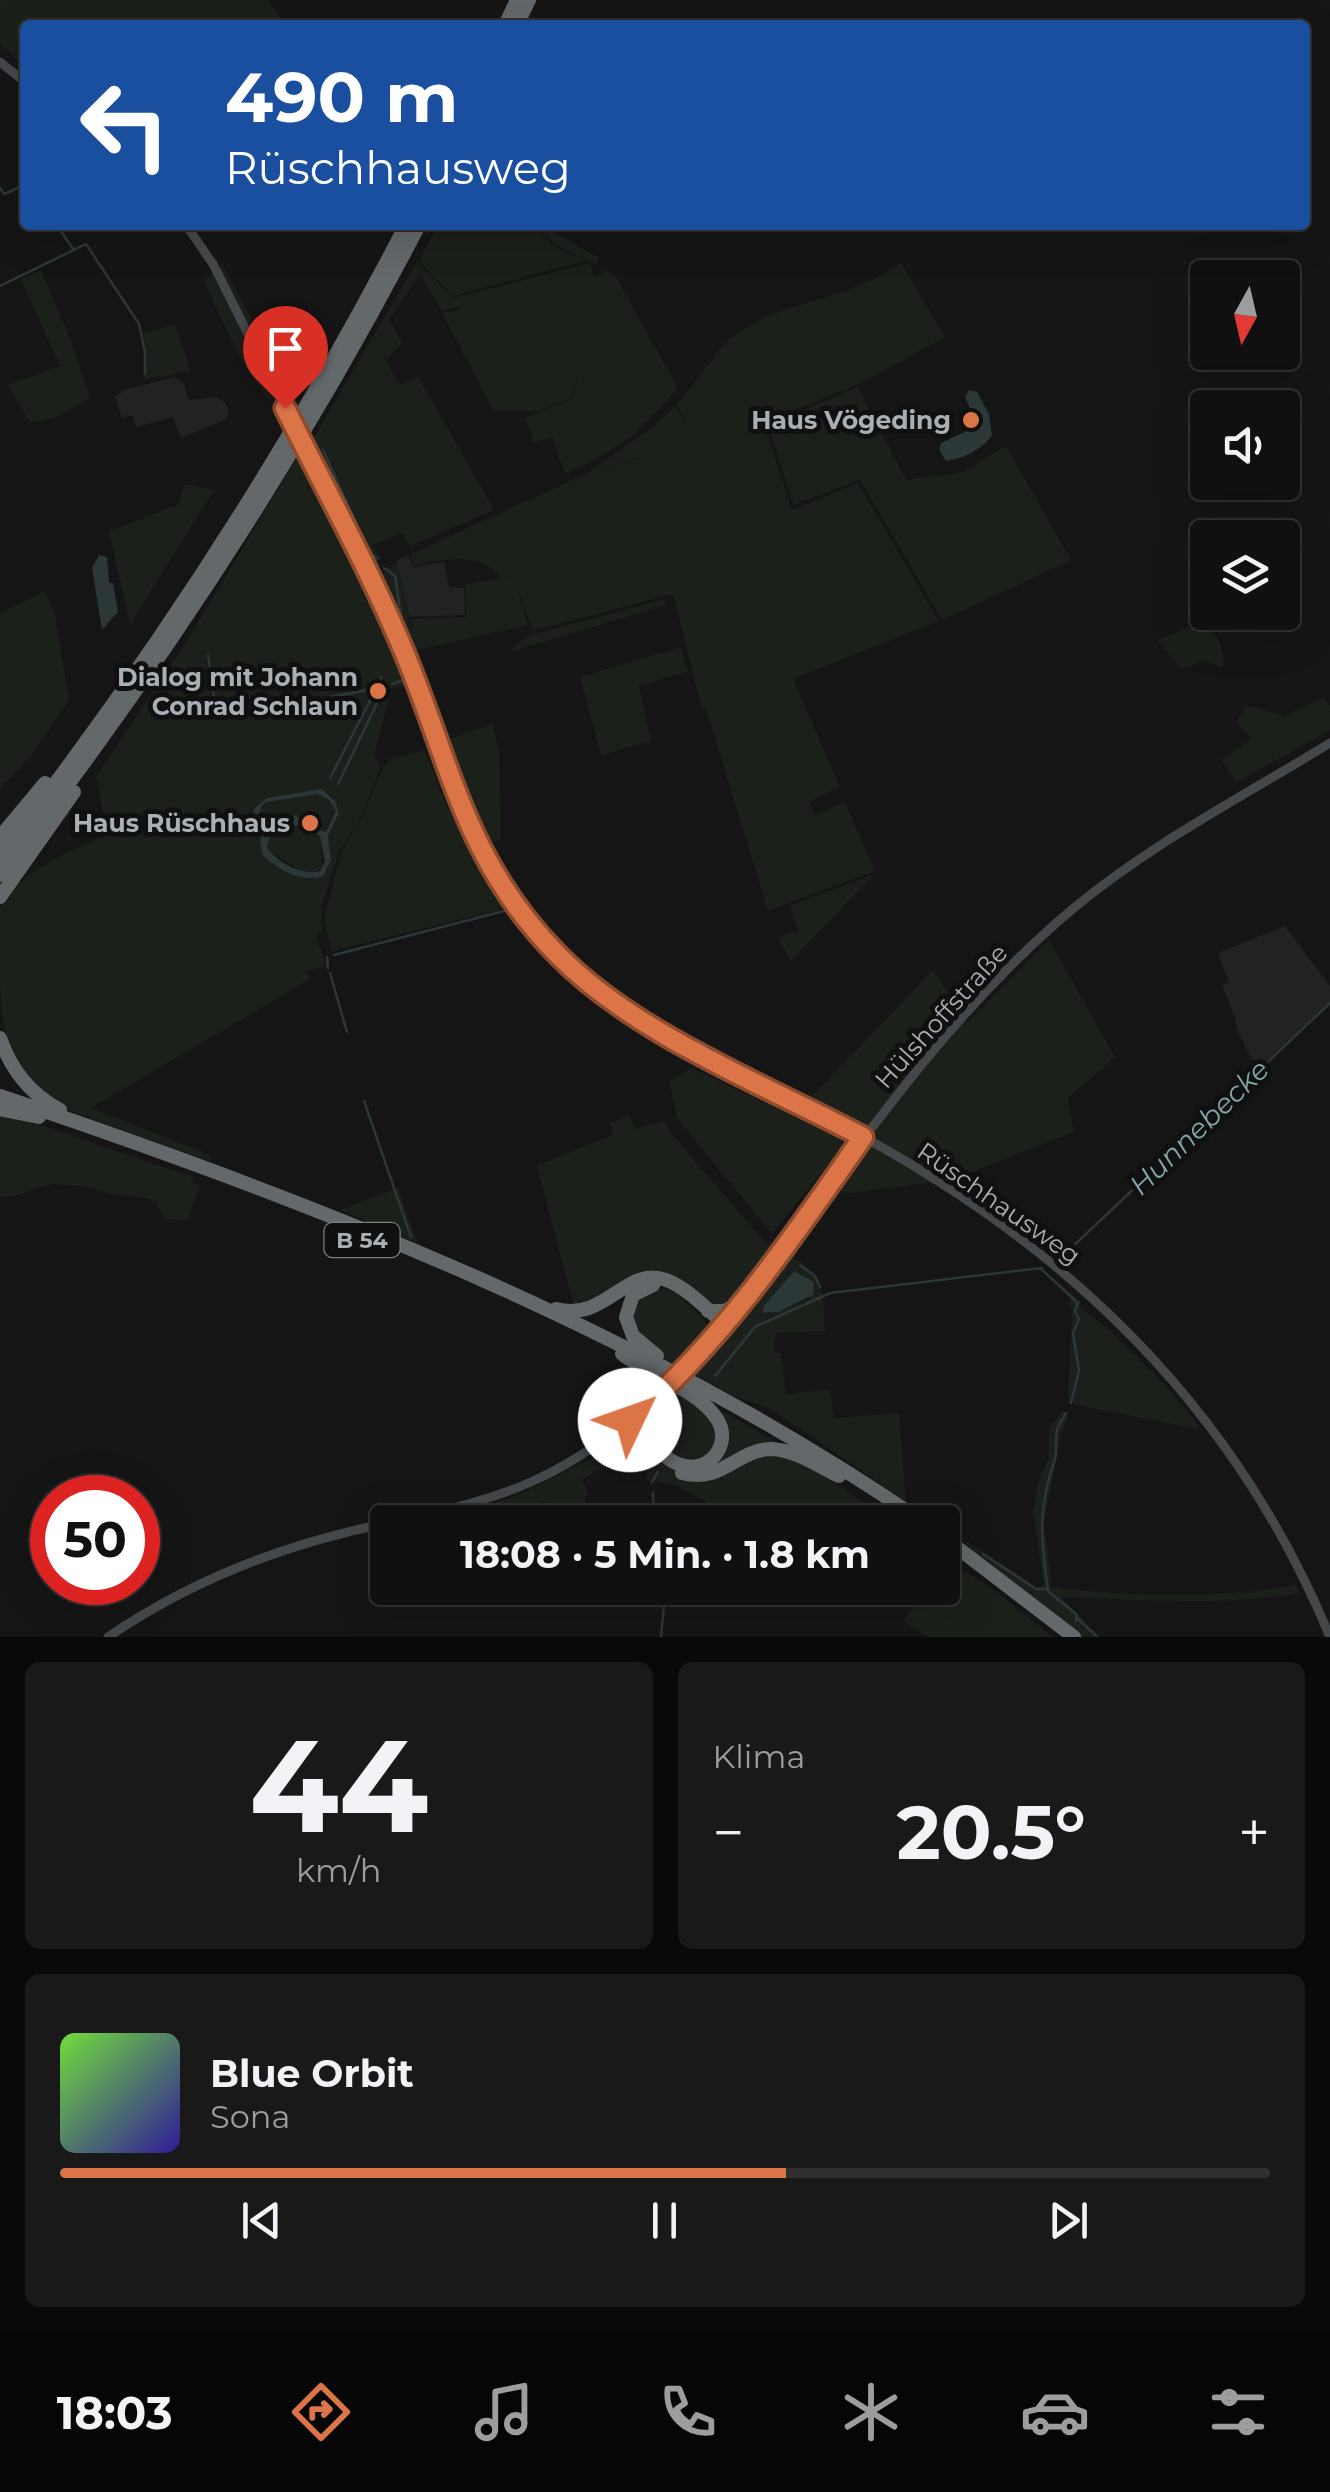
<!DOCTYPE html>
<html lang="de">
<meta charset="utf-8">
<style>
body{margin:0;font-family:Montserrat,sans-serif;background:#191919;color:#f1f3f6;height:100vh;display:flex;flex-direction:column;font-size:38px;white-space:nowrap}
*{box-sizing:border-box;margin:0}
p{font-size:32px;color:#9c9d9f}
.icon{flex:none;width:55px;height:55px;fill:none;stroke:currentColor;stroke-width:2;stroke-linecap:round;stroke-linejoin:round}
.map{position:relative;height:1637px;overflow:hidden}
.sheet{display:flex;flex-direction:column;gap:25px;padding:25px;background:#090909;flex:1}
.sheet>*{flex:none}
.guide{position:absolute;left:20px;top:20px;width:1290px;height:210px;border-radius:10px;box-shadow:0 10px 40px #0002,0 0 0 2px #303030;background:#1a4fa0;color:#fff;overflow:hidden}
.needle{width:65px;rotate:188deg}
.fabs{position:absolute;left:1190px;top:260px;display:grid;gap:20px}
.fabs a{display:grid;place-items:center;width:110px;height:110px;border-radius:10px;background:#101010;box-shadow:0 10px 40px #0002,0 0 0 2px #303030;font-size:50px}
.speed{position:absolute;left:30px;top:1475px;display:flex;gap:20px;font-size:50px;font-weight:700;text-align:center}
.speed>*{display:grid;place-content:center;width:130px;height:130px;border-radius:50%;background:#101010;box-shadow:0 10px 40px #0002,0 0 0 2px #303030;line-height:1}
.speed .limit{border:15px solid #d22;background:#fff;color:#111}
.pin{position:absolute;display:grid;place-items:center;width:85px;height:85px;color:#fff;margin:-102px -42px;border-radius:50% 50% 50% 0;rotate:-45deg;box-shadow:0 0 10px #0007}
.pin .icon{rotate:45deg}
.me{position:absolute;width:110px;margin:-55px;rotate:48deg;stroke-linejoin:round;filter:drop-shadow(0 0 8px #0008)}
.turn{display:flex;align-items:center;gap:35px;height:210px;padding:0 40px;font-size:45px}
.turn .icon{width:130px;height:130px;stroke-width:2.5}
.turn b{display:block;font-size:70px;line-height:85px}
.big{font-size:75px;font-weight:700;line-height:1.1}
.sheet .card{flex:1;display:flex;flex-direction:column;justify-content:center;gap:15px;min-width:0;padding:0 35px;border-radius:15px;background:#191919}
.sheet .dial{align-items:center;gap:0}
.dial b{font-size:130px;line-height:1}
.song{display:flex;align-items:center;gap:30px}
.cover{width:120px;height:120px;border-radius:15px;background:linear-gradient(135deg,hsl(100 70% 55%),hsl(250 70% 35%))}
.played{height:10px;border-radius:5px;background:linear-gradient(90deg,#db7548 60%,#303030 60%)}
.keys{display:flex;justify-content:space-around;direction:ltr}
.heat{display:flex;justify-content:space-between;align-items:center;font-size:55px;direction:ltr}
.sheet .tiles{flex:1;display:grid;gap:25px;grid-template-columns:1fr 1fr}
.card:last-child{grid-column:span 2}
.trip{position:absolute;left:370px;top:1505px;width:590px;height:100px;border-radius:10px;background:#101010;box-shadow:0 10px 40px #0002,0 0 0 2px #303030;font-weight:700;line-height:100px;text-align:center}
.tab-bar{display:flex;height:160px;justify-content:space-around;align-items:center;background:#060606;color:#9c9d9f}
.tab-bar .icon{width:70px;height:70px}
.tab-bar .active{color:#db7548}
.tab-bar b{font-size:45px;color:#f1f3f6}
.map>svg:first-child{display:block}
.built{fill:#212223}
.green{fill:#1c201b;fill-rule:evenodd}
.water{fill:#2c3738;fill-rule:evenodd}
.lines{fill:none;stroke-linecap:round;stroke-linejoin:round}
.stream{stroke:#2c3738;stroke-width:2.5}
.secondary{stroke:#44484a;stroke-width:9}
.highway{stroke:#63686b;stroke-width:14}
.secondary-bridge{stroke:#44484a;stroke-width:9}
.route-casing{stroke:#8e4c2f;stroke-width:25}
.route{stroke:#db7548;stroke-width:18}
.poi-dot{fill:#db7548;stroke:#101011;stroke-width:4}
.labels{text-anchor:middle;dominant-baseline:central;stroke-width:10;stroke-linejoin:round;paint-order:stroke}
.shield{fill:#101011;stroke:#7a8084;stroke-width:2.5}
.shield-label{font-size:22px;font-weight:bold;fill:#a8b0b5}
.poi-label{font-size:25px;font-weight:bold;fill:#a8b0b5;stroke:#101011;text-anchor:end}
.street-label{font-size:25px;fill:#a8b0b5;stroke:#101011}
.water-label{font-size:28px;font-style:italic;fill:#83a7ac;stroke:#101011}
</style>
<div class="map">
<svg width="1330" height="1637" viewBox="0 0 1330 1637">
<rect width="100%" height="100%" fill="#151516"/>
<!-- built -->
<path class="built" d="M175,377l8,5 6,18 27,-3 9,5 4,9 -3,8 -45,19 -8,-21 -37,10 -3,-12 -11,3 -7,-22 12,-7z
M408,555l5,12 31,-5 5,25 15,1 1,27 -56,2 -13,-56z
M1285,926l45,60v16l-66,61 -5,1 -8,-6 -15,-30v-8l-14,-35 7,-3 -11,-29z"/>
<!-- green -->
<path class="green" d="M0,0h268l17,25h-260v41l-25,-22z
M438,225h92l26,22 27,13 -26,-15 -25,-20c13,0 51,25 67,33l-3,7 -12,-6v2l-131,35 -34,-35z
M417,262l36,36 137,-35 4,14 8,-1 2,-7 12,8 62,111c-38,45 -60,62 -113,86l-13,-37 -18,6 -9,-25 48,-19 7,-33 -8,32 -34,13 -45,-1 -51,-97 19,-3 -3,-4 -16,5 -22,-37 -31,46 13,22 -15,17 -4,-3 17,29 18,-9 76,134 -84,36 -9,-13 -29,13 11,13 -15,5 -58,-120z
M901,263l44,74 -84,46 -114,47 18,-5 27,85 66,-27 81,138 -146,58 47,108 -31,15 6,13 30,-13 30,69 -107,40 -62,-202h-4l-29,-115 -140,37 -16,-44 11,38 -115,26 -2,-32 55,-2 -1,-33 49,-7 -13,1c-24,-28 -53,-18 -87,-13l-5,-10 181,-83 65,-18 -65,17 62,-43 23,-22 12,19 -11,-21c24,-22 39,-58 68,-75 49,-30 112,-32 157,-66z
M222,264l64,118 -17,18 -26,-36 -39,-82z
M41,270l30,71 19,57 -35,20 -25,5 -22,-38 52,-19 -39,-87z
M175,325l16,46 -46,8 1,-30 -3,-17z
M858,387l48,93 57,-8 43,-26 65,114 -129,60 -82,-140 -67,25 -25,-80z
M300,452l112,230 -7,4 -19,3 3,10 -15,56 7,12 -22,54 -20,31 -18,55 1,25 -6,3 10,31 -19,6 3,7 -219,129 120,47 -2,6 -144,-52c-65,-40 -65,-85 -65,-154 0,-13 0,-34 0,-47 14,-36 74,-57 107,-74l-11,-57 89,-133zM322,789l8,5 9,19 -11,23 3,24 -17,19 -15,-2 -18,-9 -19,-15 -2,-13 5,-10 -11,-21 13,-11z
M185,484l29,6 -84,134 -21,-93 69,-26z
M396,564l16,70 -2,13 -31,-65v-6z
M45,591l10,23 14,86 -39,57 -30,32v-176z
M664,599l2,6 -156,47 11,-12 13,-6z
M1201,622c17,14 23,22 22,45l-21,-7 -10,6 -12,2 -22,-28z
M681,647l7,25 -49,13 12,56 -50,14 -21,-78z
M1324,697l6,9v24l-93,52 -16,-23 31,-20 -15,-16 9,-18 39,11z
M492,724l7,25 2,91 -16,4 -39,-104z
M425,750c21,57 44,109 78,159l-171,42 -8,-31 17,-68 19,-31 23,-53 8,-10z
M318,794l11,6 7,11 -10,22 -6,3 3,31 -11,7 -15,-5 -29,-18v-14l18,-11 8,-11 -21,11 -10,-3 -4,-8 3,-10 5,-3z
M875,874l-84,87 -13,-23 20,-7 -8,-26z
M1049,940l66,117 -47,41 6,34 -123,48 -107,14 -7,-6 42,-53 -69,-37 123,-128 35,52z
M692,1068l149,72 1,7 -70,87 -95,-116 -8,-37z
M0,1111l195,67 -4,4 9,4 -13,34 -22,-1 -9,-16 -9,-5 -41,-5 -20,-7 -34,-2 -38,12 -14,1z
M629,1115l6,14 29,-9 6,12 94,109 12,5 -41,52 -17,10 -43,-28 -101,26 -37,-140 77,-32 -4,-11z
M398,1188l20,56 -78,-34z
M784,1252c42,25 38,33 41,79l-49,2 -3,17 8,4 5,40 44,-5 4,29 65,-5 7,88 -137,-93 -33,-11 -46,-25 41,-48zM791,1273l10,1 13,8 -6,18 -41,15 3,-14z
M658,1287l20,7 30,30 -1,10 -31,32 -24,-16 -20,-20 -1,-28z
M1074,1296l6,5v6c45,34 84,74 119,119l-2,3 -124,-25 -5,-5 4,-88 -3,-12z
M674,1388l32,22 13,30 -19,23 -31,-7 -28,-33 2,-6z
M694,1395l93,53 -69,22 -27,-1 34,-32z
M1062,1411l7,2 -8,22 -17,88 8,64c74,10 170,11 244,-2l3,8c-79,14 -157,6 -238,4l39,40h-19l-111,-88 -8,-11 76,50 6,-3 -11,-74 7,-35 8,-15 1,-32z
M627,1441l16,3 39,31 91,-22 39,14 81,55h-84l-13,-8 -9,8 -22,-19h-14l-22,14c-26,-17 -51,-36 -82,-36l-1,-11 -29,-10 -35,19 6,14 -6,12 -38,-3 -72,20h-50l44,-9 54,-19z
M943,1558l50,31 60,48h-125l-25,-16 21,-33h18z"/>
<!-- water -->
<path class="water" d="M969,390l8,2 12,22 3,22c-12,14 -27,22 -46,25l-7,-12 2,-6 37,-17 -13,-29z
M99,555l8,2 2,26h4l5,29 -16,18 -10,-62z
M322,789l13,12 4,12 -11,23 3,24 -8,16c-20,8 -47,-7 -61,-22l-2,-14 5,-10 -12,-14 1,-7 13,-11zM318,794l11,6 7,11 -10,21 -7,-2 -3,4 4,2 5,26 -5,9c-18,5 -44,-9 -53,-24l4,-14 27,-8 3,-6 -7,-4 -26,11 -9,-11 3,-10 5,-3z
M794,1271l20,11 -1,13 -35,17 -15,1v-6z"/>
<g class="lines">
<!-- stream -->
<path class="stream" d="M0,188l4,6 21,-9
M57,225l16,24
M0,286l86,-42 53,80 6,28v22
M273,361l11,12
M323,450l47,104 7,4
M384,568l11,8 8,52 21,57
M208,655l9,62 146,-26 17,-5 1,-9
M392,684l17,-6
M427,693l14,41
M445,745l14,40
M330,778l44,-85
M338,784l42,-87
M487,849l37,57
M531,915l31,37 31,27
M334,955l170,-44
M327,957l1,11
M330,973l17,59
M600,985l43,30 58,32
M722,1055l122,64
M364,1101l47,136
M1068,1251l262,-248
M800,1265l15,11 5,11
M1040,1268l38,35 -3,9 4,7 -6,14 6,38 -8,32
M715,1376l40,-49 75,-34 212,-25
M1066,1413c-2,5 -6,9 -8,14 -4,10 0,22 -3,32 -18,52 -14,79 -7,132l29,24 -1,6
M652,1482l6,-10
M653,1493l1,29
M983,1554l53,35h9
M657,1588l7,16 -3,33
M1077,1618l20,19"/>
<!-- secondary -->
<path class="secondary" d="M0,62l25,20
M186,225l27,39 72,144
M307,452c34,66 71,135 99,205 44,109 66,215 155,301 80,77 188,119 286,170 219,117 387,277 483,509
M737,1306c108,-138 202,-286 338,-399 79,-65 169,-111 255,-164
M694,1357l30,-35
M390,1522c116,-23 176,-44 265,-125
M108,1637c85,-58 179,-94 280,-114"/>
<!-- highway -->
<path class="highway" d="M505,25l12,-25
M517,25l12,-25
M0,837l45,-54
M0,856c154,-198 291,-409 406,-631
M0,875c158,-205 300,-420 419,-650
M0,897l74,-105
M0,1038c11,32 30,56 60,72
M0,1096c319,107 645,235 923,426
M0,1109l39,8
M653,1285l-20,10 -7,22 7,19 24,20
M556,1309c51,13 69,-44 110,-29 20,7 41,29 57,43
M708,1311h16l14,-6
M622,1354c28,22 76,35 95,65 16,25 -8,55 -36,46 -20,-6 -37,-31 -51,-45
M593,1448l32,-12 18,5
M682,1473c40,11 55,-24 90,-24 23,1 46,17 67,27
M942,1536l132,101"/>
<!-- secondary-bridge -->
<path class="secondary-bridge" d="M285,408l22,44
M655,1397l39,-40"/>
</g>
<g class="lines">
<!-- route casing -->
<g class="route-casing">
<path id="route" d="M285,408c40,81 85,162 120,246 47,114 61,208 153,301 77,79 207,130 305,182 -68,97 -142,207 -233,283"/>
</g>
<!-- route -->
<use href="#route" class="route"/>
</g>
<!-- markers -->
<g class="poi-dot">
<circle cx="971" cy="420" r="10"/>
<circle cx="378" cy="691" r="10"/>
<circle cx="310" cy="823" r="10"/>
</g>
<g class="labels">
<!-- shield labels -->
<rect class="shield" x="324.5" y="1223" width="75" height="34" rx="8"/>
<g class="shield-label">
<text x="362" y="1240">B 54</text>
</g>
<!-- poi labels -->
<g class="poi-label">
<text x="951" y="420">Haus Vögeding</text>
<text x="358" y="677">Dialog mit Johann<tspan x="358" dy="29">Conrad Schlaun</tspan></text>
<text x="290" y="823">Haus Rüschhaus</text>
</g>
<!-- street labels -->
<g class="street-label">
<text transform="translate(941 1016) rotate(-48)">Hülshoffstraße</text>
<text transform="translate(999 1203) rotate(35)">Rüschhausweg</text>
</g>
<!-- water labels -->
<g class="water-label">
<text transform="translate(1199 1127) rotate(-44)">Hunnebecke</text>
</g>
</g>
</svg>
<div class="fabs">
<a><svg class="needle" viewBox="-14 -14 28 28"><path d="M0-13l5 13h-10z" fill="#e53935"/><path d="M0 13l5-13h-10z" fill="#9c9d9f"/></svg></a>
<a><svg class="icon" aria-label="sound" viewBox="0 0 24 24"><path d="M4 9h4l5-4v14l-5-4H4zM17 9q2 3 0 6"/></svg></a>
<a><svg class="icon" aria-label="layers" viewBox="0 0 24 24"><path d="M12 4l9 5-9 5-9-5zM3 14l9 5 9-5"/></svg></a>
</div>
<div class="speed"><div class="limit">50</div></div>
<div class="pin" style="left:285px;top:408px;background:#d93025"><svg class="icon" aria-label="arrive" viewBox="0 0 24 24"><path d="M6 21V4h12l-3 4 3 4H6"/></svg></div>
<svg class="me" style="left:630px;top:1420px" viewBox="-20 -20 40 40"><circle r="19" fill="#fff"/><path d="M0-13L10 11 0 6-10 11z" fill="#db7548"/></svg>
<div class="trip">18:08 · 5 Min. · 1.8 km</div>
<div class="guide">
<div class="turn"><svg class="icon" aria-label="left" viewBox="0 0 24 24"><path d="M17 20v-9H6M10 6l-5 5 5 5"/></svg><div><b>490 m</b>Rüschhausweg</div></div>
</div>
</div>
<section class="sheet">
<div class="tiles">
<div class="card dial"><b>44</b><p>km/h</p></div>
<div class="card"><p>Klima</p>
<div class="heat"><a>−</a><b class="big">20.5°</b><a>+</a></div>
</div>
<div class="card">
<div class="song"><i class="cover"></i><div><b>Blue Orbit</b><p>Sona</p></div></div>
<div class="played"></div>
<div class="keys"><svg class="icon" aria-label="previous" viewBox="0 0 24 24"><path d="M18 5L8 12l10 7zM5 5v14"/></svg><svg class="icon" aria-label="pause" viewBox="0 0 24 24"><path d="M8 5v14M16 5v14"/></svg><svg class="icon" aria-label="next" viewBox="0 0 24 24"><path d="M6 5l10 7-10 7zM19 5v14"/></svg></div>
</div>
</div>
</section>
<nav class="tab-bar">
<b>18:03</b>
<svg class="icon active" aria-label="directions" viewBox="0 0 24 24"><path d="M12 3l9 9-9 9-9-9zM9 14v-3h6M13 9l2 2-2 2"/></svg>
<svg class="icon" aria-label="music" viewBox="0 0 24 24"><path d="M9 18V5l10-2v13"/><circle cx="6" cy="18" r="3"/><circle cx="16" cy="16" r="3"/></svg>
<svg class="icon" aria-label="phone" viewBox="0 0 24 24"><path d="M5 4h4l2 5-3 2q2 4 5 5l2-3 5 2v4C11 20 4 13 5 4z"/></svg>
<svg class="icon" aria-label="climate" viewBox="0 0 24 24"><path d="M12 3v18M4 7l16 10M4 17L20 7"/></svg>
<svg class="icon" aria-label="car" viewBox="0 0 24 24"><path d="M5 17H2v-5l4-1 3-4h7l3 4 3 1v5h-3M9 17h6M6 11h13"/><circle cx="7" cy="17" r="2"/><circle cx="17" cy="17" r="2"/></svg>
<svg class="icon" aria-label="filters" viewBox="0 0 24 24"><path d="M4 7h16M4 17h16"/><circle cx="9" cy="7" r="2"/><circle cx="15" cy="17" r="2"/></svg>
</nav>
